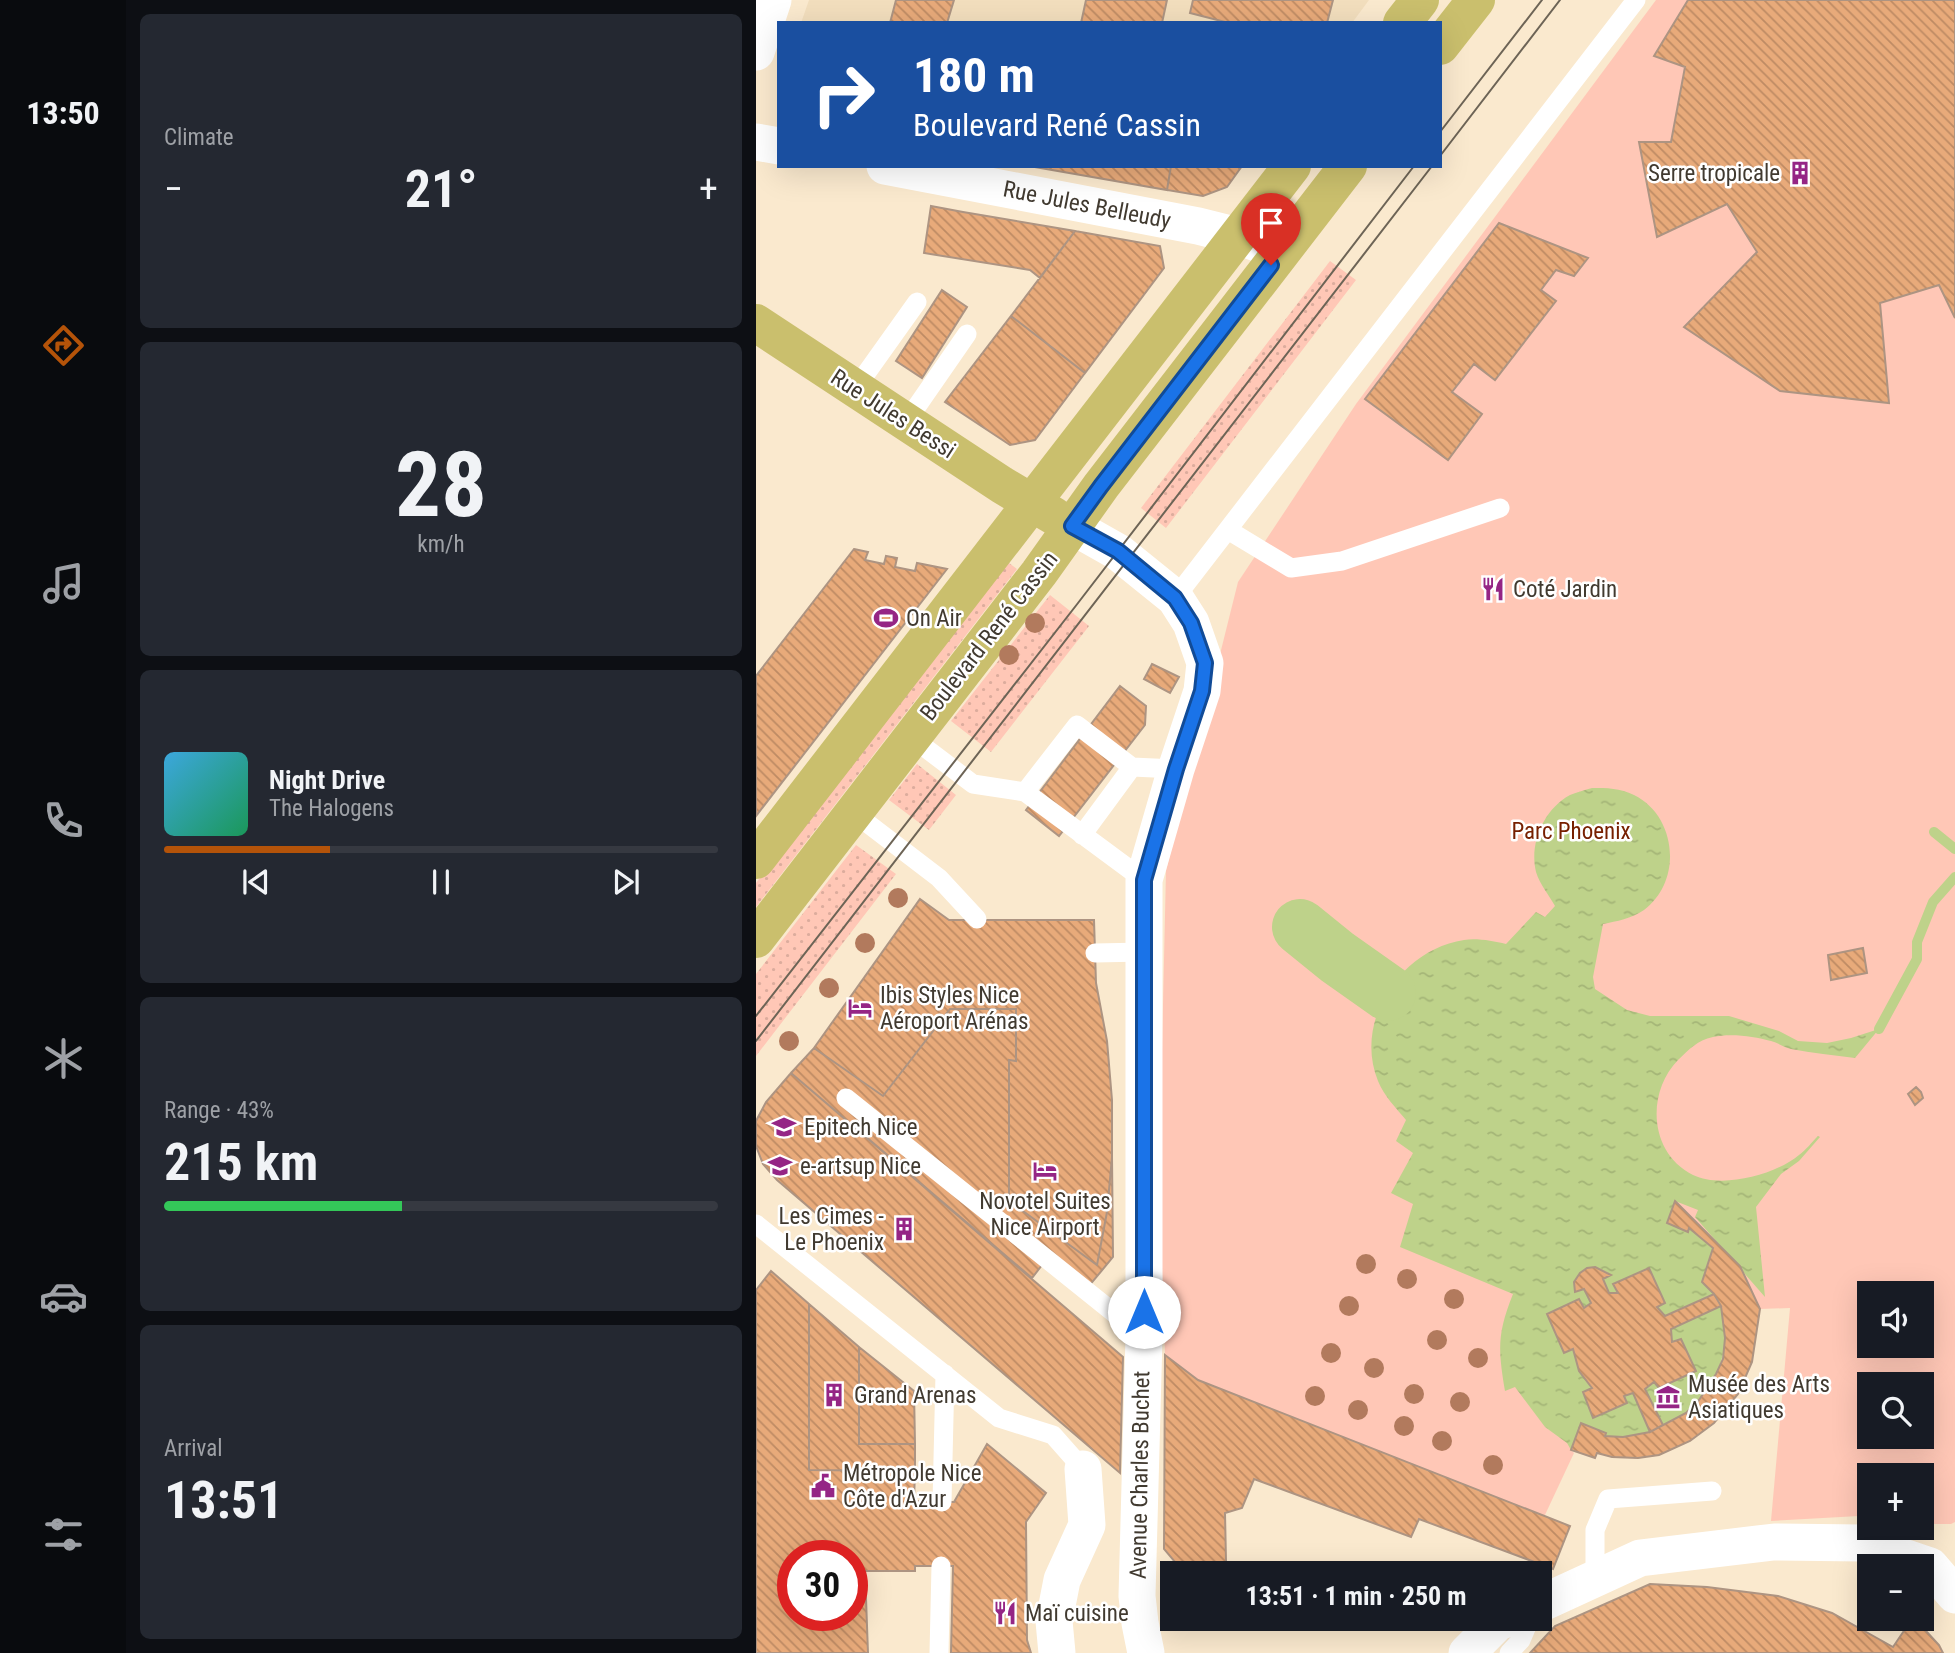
<!DOCTYPE html>
<meta charset="utf-8">
<style>
body{margin:0;font-family:"Roboto Condensed",sans-serif;background:#242831;color:#f1f3f6;height:100vh;display:flex;flex-direction:column;font-size:26px;white-space:nowrap}
*{box-sizing:border-box;margin:0}
p{font-size:23px;color:#9ea1a6}
.icon{flex:none;width:38px;height:38px;fill:none;stroke:currentColor;stroke-width:2;stroke-linecap:round;stroke-linejoin:round}
.map{position:relative;flex:1;overflow:hidden}
.sheet{display:flex;flex-direction:column;gap:14px;padding:14px;background:#0d0f14;width:630px}
.sheet>*{flex:none}
.guide{position:absolute;left:21px;top:21px;width:665px;height:147px;border-radius:0px;box-shadow:0 7px 28px #0002;background:#1a4fa0;color:#fff;overflow:hidden}
.fabs{position:absolute;left:1101px;top:1281px;display:grid;gap:14px}
.fabs a{display:grid;place-items:center;width:77px;height:77px;border-radius:0px;background:#171b24;box-shadow:0 7px 28px #0002;font-size:35px}
.speed{position:absolute;left:21px;top:1540px;display:flex;gap:14px;font-size:35px;font-weight:700;text-align:center}
.speed>*{display:grid;place-content:center;width:91px;height:91px;border-radius:50%;background:#171b24;box-shadow:0 7px 28px #0002;line-height:1}
.speed .limit{border:10px solid #d22;background:#fff;color:#111}
.pin{position:absolute;display:grid;place-items:center;width:60px;height:60px;color:#fff;margin:-72px -30px;border-radius:50% 50% 50% 0;rotate:-45deg;box-shadow:0 0 7px #0007}
.pin .icon{rotate:45deg}
.me{position:absolute;width:77px;margin:-38px;rotate:0deg;stroke-linejoin:round;filter:drop-shadow(0 0 5px #0008)}
.turn{display:flex;align-items:center;gap:24px;height:147px;padding:0 21px;font-size:32px}
.turn .icon{width:91px;height:91px;stroke-width:2.5}
.turn b{display:block;font-size:49px;line-height:60px}
.big{font-size:52px;font-weight:700;line-height:1.1}
.sheet .tile{flex:1;display:flex;flex-direction:column;justify-content:center;gap:10px;min-width:0;padding:0 24px;border-radius:10px;background:#242831}
.sheet .dial{align-items:center;gap:0}
.dial b{font-size:91px;line-height:1}
.song{display:flex;align-items:center;gap:21px}
.cover{width:84px;height:84px;border-radius:10px;background:linear-gradient(135deg,hsl(200 70% 55%),hsl(150 70% 35%))}
.played{height:7px;border-radius:4px;background:linear-gradient(90deg,#b45309 30%,#363941 30%)}
.keys{display:flex;justify-content:space-around;direction:ltr}
.heat{display:flex;justify-content:space-between;align-items:center;font-size:38px;direction:ltr}
.charge{height:10px;border-radius:5px;background:linear-gradient(90deg,#34c759 43%,#363941 0)}
.trip{position:absolute;left:404px;top:1561px;width:392px;height:70px;border-radius:0px;background:#171b24;box-shadow:0 7px 28px #0002;font-weight:700;line-height:70px;text-align:center}
main{display:flex;flex:1;min-height:0}
.menu{display:flex;flex-direction:column;width:126px;justify-content:space-around;align-items:center;background:#090b0e;color:#9ea1a6}
.menu .icon{width:49px;height:49px}
.menu .current{color:#b45309}
.menu b{font-size:32px;color:#f1f3f6}
.map>svg:first-child{display:block}
.built{fill:#f2debd}
.grass{fill:url(#grass-dots)}
.green{fill:#ffc7b6;fill-rule:evenodd}
.water{fill:url(#water-ripples)}
.lines{fill:none;stroke-linecap:round;stroke-linejoin:round}
.stream{stroke:#bed28a;stroke-width:10}
.river{stroke:#bed28a;stroke-width:56}
.building{fill:url(#building-back-hatch);stroke:#ad9482;stroke-width:2;fill-rule:evenodd}
.lane{stroke:#fff;stroke-width:19}
.street{stroke:#fff;stroke-width:37}
.primary{stroke:#cabf6d;stroke-width:38}
.tram{stroke:#6d6456;stroke-width:2}
.tree{fill:#b27a5d}
.route-casing{stroke:#114b97;stroke-width:18}
.route{stroke:#1a73e8;stroke-width:12}
.labels{text-anchor:middle;dominant-baseline:central;stroke-width:5;stroke-linejoin:round;paint-order:stroke}
.poi-label{font-size:23px;fill:#413a30;stroke:#fff;text-anchor:start}
.street-label{font-size:23px;fill:#413a30;stroke:#fff}
.park-label{font-size:23px;fill:#772000;stroke:#fff}
</style>
<main>
<nav class="menu">
<b>13:50</b>
<svg class="icon current" aria-label="directions" viewBox="0 0 24 24"><path d="M12 3l9 9-9 9-9-9zM9 14v-3h6M13 9l2 2-2 2"/></svg>
<svg class="icon" aria-label="music" viewBox="0 0 24 24"><path d="M9 18V5l10-2v13"/><circle cx="6" cy="18" r="3"/><circle cx="16" cy="16" r="3"/></svg>
<svg class="icon" aria-label="phone" viewBox="0 0 24 24"><path d="M5 4h4l2 5-3 2q2 4 5 5l2-3 5 2v4C11 20 4 13 5 4z"/></svg>
<svg class="icon" aria-label="climate" viewBox="0 0 24 24"><path d="M12 3v18M4 7l16 10M4 17L20 7"/></svg>
<svg class="icon" aria-label="car" viewBox="0 0 24 24"><path d="M5 17H2v-5l4-1 3-4h7l3 4 3 1v5h-3M9 17h6M6 11h13"/><circle cx="7" cy="17" r="2"/><circle cx="17" cy="17" r="2"/></svg>
<svg class="icon" aria-label="filters" viewBox="0 0 24 24"><path d="M4 7h16M4 17h16"/><circle cx="9" cy="7" r="2"/><circle cx="15" cy="17" r="2"/></svg>
</nav>
<section class="sheet">
<div class="tile"><p>Climate</p>
<div class="heat"><a>−</a><b class="big">21°</b><a>+</a></div>
</div>
<div class="tile dial"><b>28</b><p>km/h</p></div>
<div class="tile">
<div class="song"><i class="cover"></i><div><b>Night Drive</b><p>The Halogens</p></div></div>
<div class="played"></div>
<div class="keys"><svg class="icon" aria-label="previous" viewBox="0 0 24 24"><path d="M18 5L8 12l10 7zM5 5v14"/></svg><svg class="icon" aria-label="pause" viewBox="0 0 24 24"><path d="M8 5v14M16 5v14"/></svg><svg class="icon" aria-label="next" viewBox="0 0 24 24"><path d="M6 5l10 7-10 7zM19 5v14"/></svg></div>
</div>
<div class="tile"><p>Range · 43%</p><b class="big">215 km</b><div class="charge"></div></div>
<div class="tile"><p>Arrival</p><b class="big">13:51</b></div>
</section>
<div class="map">
<svg width="1199" height="1653" viewBox="0 0 1199 1653">
<defs>
<pattern id="grass-dots" width="8" height="8" patternUnits="userSpaceOnUse" patternTransform="scale(1.75)"><rect width="8" height="8" fill="#ffc7b6"/><path d="M2 2h.1M6 6h.1" fill="none" stroke="#dcac9d" stroke-width="1.8" stroke-linecap="round"/></pattern>
<pattern id="water-ripples" width="26" height="14" patternUnits="userSpaceOnUse" patternTransform="scale(1.75)"><rect width="26" height="14" fill="#bed28a"/><path d="M2 4q2-2 4 0t4 0M15 11q2-2 4 0t4 0" fill="none" stroke="#a4b577"/></pattern>
<pattern id="building-back-hatch" width="6" height="6" patternUnits="userSpaceOnUse" patternTransform="scale(1.75)"><rect width="6" height="6" fill="#e8aa7a"/><path d="M-1 5l2 2M0 0l6 6M5-1l2 2" fill="none" stroke="#be8b64"/></pattern>
</defs>
<rect width="100%" height="100%" fill="#fae9ce"/>
<!-- built -->
<path class="built" d="M53,0h560l-17,23h-551z"/>
<!-- grass -->
<path class="grass" d="M574,261l26,19 -190,248 -25,-20z
M249,560l12,9 -261,338v-24z
M294,595l39,31 -98,126 -40,-31z
M161,764l39,31 -27,35 -40,-30z
M100,845l40,29 -140,182v-82z"/>
<!-- green -->
<path class="green" d="M900,0h299v1522l-4,2h-29v-49h-53v43l-10,-2 -88,5 19,-213 -30,1 -20,-43 -65,-65 -8,22 21,9 1,-4 24,20 -11,34 12,12 -49,22 -8,-9 -54,-28 8,-4c-16,-12 -27,-8 -37,8l6,16 -33,15 17,38 28,36 -9,5 10,25 -12,6 -10,26 3,3 -30,64 -346,-137 -33,-25 -6,-173 7,-311 72,-289 118,-178zM1113,1293h53v53h-53zM1113,1384h53v53h-53z"/>
<!-- water -->
<path class="water" d="M836,788c15,0 28,0 42,7 43,21 49,86 10,115 -13,9 -27,11 -41,14l-10,53 2,12 32,21 23,6h79l50,15 19,10 29,2 24,-5 28,-9 -24,29c-21,-3 -43,-5 -64,-9 -7,-2 -13,-6 -20,-8 -17,-5 -41,-8 -58,-4 -16,3 -24,13 -35,23 -32,33 -29,93 15,115 29,14 82,0 106,-20 7,-5 13,-13 19,-19l2,1 -21,24 -18,13 -25,33 9,90 -70,-80 3,-7 -23,-9 -8,22 21,9 1,-4 24,20 -11,34 12,12 -49,22 -8,-9 -43,-22 4,8h-9l-6,-14 8,-4c-16,-12 -27,-8 -37,8l10,6 7,14 -7,5 -5,-9 -32,15 17,38 9,-3 6,22 13,17 -9,5 10,25 33,-15 -2,-7 9,-3 17,39 -27,5 -18,-1v-3l-24,-9 -10,26 -4,-7 -22,-16 -30,-40 -10,4c-7,-42 -8,-57 8,-97l-113,-47 13,-43 -22,-11 22,-40 -17,-12 10,-21c-10,-12 -22,-24 -28,-39 -25,-61 24,-132 86,-141 13,-2 29,1 42,4l30,-32 9,5 10,-11c-6,-11 -15,-21 -19,-34 -7,-29 8,-63 34,-77 7,-3 15,-5 22,-7z
M965,1306c1,11 4,22 4,33 -1,27 -17,56 -37,73 -7,5 -17,9 -25,13l-18,-36 9,-7 5,5 37,-16 -15,-32 -9,3 -1,-13z"/>
<g class="lines">
<!-- stream -->
<path class="stream" d="M1178,832l21,17
M1123,1029l38,-70v-17l16,-40 22,-25"/>
<!-- river -->
<path class="river" d="M544,927l37,30 51,36"/>
</g>
<!-- building -->
<path class="building" d="M140,0h58l-7,23h-57z
M330,0h81l-5,23h-81z
M437,0h140l-6,23h-98l-39,-10z
M932,0h267v318l-16,-33 -59,18 9,100 -109,-12 -96,-64 73,-75 -30,-48 -70,33 -18,-95h32l14,-75 -31,-11z
M273,166h142l-4,24z
M415,166h71l-15,21 -24,9 -36,-6z
M175,206l32,6 112,19 -35,47 -10,-8 -106,-17z
M743,223l89,35 -14,18 -18,-6 -15,20 15,11 -61,79 -21,-16 -22,28 30,22 -34,46 -83,-61z
M319,231l85,15 4,22 -79,105 -74,-57z
M186,290l25,17 -45,71 -26,-17z
M255,316l74,57 -50,67 -25,5 -65,-43z
M98,549l14,3 -3,8 19,4 2,-8 11,2 -2,9 20,4 2,-8 30,6 -191,247v-140z
M396,664l27,13 -9,16 -26,-14z
M364,686l26,20 -1,19 -86,111 -33,-26z
M164,899l29,21h145l2,63 11,58 5,59v57l-5,55 -10,53 -88,-64v-141l7,1v-52h-66l-67,87 -69,-48z
M1107,948l4,25 -36,7 -3,-25z
M194,1009h66v52l-7,-1v141l88,64 10,-53 5,-55 1,100 -24,29 -40,-30 -17,22 -241,-205 23,-25 69,48z
M35,1073l332,284 -3,116 -343,-293 -14,-16 -7,-18v-25l10,-19z
M1160,1087l5,5 2,6 -8,7 -7,-11z
M919,1201l65,65 20,43 -8,53 -14,32 -24,29 -24,18 -31,14 -21,3 -26,-1 -15,-4 -2,5 -24,-8 10,-27 25,10 -1,3 18,1 27,-5 36,-19 13,-13 17,-26 7,-15 2,-21 -4,-32 -7,-12 -12,-12 11,-34 -24,-20 -1,4 -21,-9z
M839,1267l16,8 -8,4 6,14h9l-5,-9 36,-16 16,35 -8,4 8,9 49,-22 7,12 -50,23 1,13 9,-3 15,32 -37,17 -5,-6 -9,7 18,36 -13,7 -17,-39 -9,3 3,7 -34,15 -10,-26 9,-4 -13,-17 -6,-22 -9,4 -17,-39 32,-15 5,9 7,-5 -7,-14 -9,3 -1,-10 6,-9 7,-5z
M15,1271l38,33v166l106,1 -1,30 40,1 33,-58 59,49 -20,29 1,118 4,13h-80l2,-87h-38v5h-50l3,82h-112v-363zM37,1556h59v59h-59z
M53,1304l50,43v97h56v27l-106,-1z
M103,1347l55,44 1,53h-56z
M409,1355l33,25 372,146 -17,43 -134,-50 -8,18 -157,-58 -12,29 -17,5 1,48 -13,12h-20l-13,-5 -16,-19z
M894,1584l57,3 71,9 54,17 61,34 19,-28h3l24,26 4,8h-413l25,-27z"/>
<g class="lines">
<!-- lane -->
<path class="lane" d="M99,389l62,-87
M150,422l61,-88
M472,530l63,38 51,-7 158,-53
M419,598l461,-598
M155,737l62,47 52,8 119,88
M269,792l52,-67 55,42 44,2
M98,813l85,65 38,41
M326,835l50,-68
M339,953l49,-1
M90,1098l298,239
M0,1224l243,194 54,17 30,34
M186,1502l3,-128
M839,1577v-47l13,-31 104,-8
M183,1653l2,-87
M753,1653l12,-13 9,-21"/>
<!-- street -->
<path class="street" d="M0,52l17,-52
M0,142l23,4
M129,166l313,60 40,10 21,8 29,-1
M316,526l46,26 57,46 16,25 14,40 -3,28 -26,78 -32,111v457l-7,259 3,27 6,30
M784,1604l100,-46 134,-16 88,1 68,23 25,29
M301,1653l-3,-32 8,-41 25,-55 -4,-56
M711,1653l31,-31 9,-3"/>
<!-- primary -->
<path class="primary" d="M646,23l18,-23
M684,46l36,-46
M0,323l246,162 52,31
M0,860l536,-694
M0,939l283,-366 62,-87 247,-320"/>
<!-- tram -->
<path class="tram" d="M684,132l102,-132
M684,156l120,-156
M0,1016l322,-413 336,-437
M0,1041l676,-875"/>
</g>
<!-- trees -->
<g class="tree">
<circle cx="279" cy="623" r="10"/>
<circle cx="253" cy="655" r="10"/>
<circle cx="142" cy="898" r="10"/>
<circle cx="109" cy="943" r="10"/>
<circle cx="73" cy="988" r="10"/>
<circle cx="33" cy="1041" r="10"/>
<circle cx="610" cy="1264" r="10"/>
<circle cx="651" cy="1279" r="10"/>
<circle cx="698" cy="1299" r="10"/>
<circle cx="593" cy="1306" r="10"/>
<circle cx="681" cy="1340" r="10"/>
<circle cx="575" cy="1353" r="10"/>
<circle cx="722" cy="1358" r="10"/>
<circle cx="618" cy="1368" r="10"/>
<circle cx="658" cy="1394" r="10"/>
<circle cx="559" cy="1396" r="10"/>
<circle cx="704" cy="1402" r="10"/>
<circle cx="602" cy="1410" r="10"/>
<circle cx="648" cy="1426" r="10"/>
<circle cx="686" cy="1441" r="10"/>
<circle cx="737" cy="1465" r="10"/>
</g>
<g class="lines">
<!-- route casing -->
<g class="route-casing">
<path id="route" d="M388,1312v-432l32,-111 26,-78 3,-28 -14,-40 -16,-25 -57,-47 -46,-25 29,-40 170,-221"/>
</g>
<!-- route -->
<use href="#route" class="route"/>
</g>
<!-- icons -->
<defs>
<g id="building-bare" transform="scale(1.89)"><path d="M-4-6H4V6H1V3H-1V6H-4ZM-2.5-4.3h1.7v1.8h-1.7ZM.8-4.3h1.7v1.8H.8ZM-2.5-1h1.7V.8h-1.7ZM.8-1h1.7V.8H.8Z" fill="#952585" stroke="#fff" stroke-width="2.5" paint-order="stroke"/></g>
<g id="restaurant-bare" transform="scale(1.89)"><path d="M-5-6h1v4h1v-4h1v4h1v-4h1v5L-1.5 .5V6h-2V.5L-5-1ZM5-6V6H3V1.5H1.5Q1.5-4 5-6Z" fill="#952585" stroke="#fff" stroke-width="2.5" paint-order="stroke"/></g>
<g id="stadium-bare" transform="scale(1.89)"><path d="M0-5a6.5 5 0 1 0 0 10a6.5 5 0 1 0 0-10ZM-3.5-1.8h7v3.6h-7Z" fill="#952585" stroke="#fff" stroke-width="2.5" paint-order="stroke"/></g>
<g id="hotel-bare" transform="scale(1.89)"><path d="M-6-4.5h1.5V1H6V5H4.5V3h-9V5H-6ZM-4 0a1.8 1.8 0 1 1 3.6 0ZM.5 0V-2.5h3Q6-2.5 6 0Z" fill="#952585" stroke="#fff" stroke-width="2.5" paint-order="stroke"/></g>
<g id="university-bare" transform="scale(1.89)"><path d="M0-5L7-2L0 1L-7-2ZM-4 1L0 2.5L4 1V4Q0 6-4 4Z" fill="#952585" stroke="#fff" stroke-width="2.5" paint-order="stroke"/></g>
<g id="museum-bare" transform="scale(1.89)"><path d="M0-6L6-3V-2H-6V-3ZM-5-1h2V3h-2ZM-1-1h2V3h-2ZM3-1h2V3H3ZM-6 4H6V6H-6Z" fill="#952585" stroke="#fff" stroke-width="2.5" paint-order="stroke"/></g>
<g id="civic-bare" transform="scale(1.89)"><path d="M-.6-6.5H3V-4.5H.6V-3L4-1V1h2V6H-6V1h2V-1L-.6-3ZM-1.2 2.5V6h2.4V2.5Z" fill="#952585" stroke="#fff" stroke-width="2.5" paint-order="stroke"/></g>
</defs>
<g fill-rule="evenodd">
<use href="#building-bare" x="1044" y="173"/>
<use href="#restaurant-bare" x="737" y="589"/>
<use href="#stadium-bare" x="130" y="618"/>
<use href="#hotel-bare" x="104" y="1008"/>
<use href="#university-bare" x="28" y="1127"/>
<use href="#university-bare" x="24" y="1166"/>
<use href="#hotel-bare" x="289" y="1171"/>
<use href="#building-bare" x="148" y="1229"/>
<use href="#building-bare" x="78" y="1395"/>
<use href="#museum-bare" x="912" y="1397"/>
<use href="#civic-bare" x="67" y="1486"/>
<use href="#restaurant-bare" x="249" y="1613"/>
</g>
<g class="labels">
<!-- poi labels -->
<g class="poi-label">
<text x="1024" y="173" text-anchor="end">Serre tropicale</text>
<text x="757" y="589">Coté Jardin</text>
<text x="150" y="618">On Air</text>
<text x="124" y="995">Ibis Styles Nice<tspan x="124" dy="26">Aéroport Arénas</tspan></text>
<text x="48" y="1127">Epitech Nice</text>
<text x="44" y="1166">e-artsup Nice</text>
<text x="289" y="1201" text-anchor="middle">Novotel Suites<tspan x="289" dy="26">Nice Airport</tspan></text>
<text x="128" y="1216" text-anchor="end">Les Cimes -<tspan x="128" dy="26">Le Phoenix</tspan></text>
<text x="932" y="1384">Musée des Arts<tspan x="932" dy="26">Asiatiques</tspan></text>
<text x="98" y="1395">Grand Arenas</text>
<text x="87" y="1473">Métropole Nice<tspan x="87" dy="26">Côte d'Azur</tspan></text>
<text x="269" y="1613">Maï cuisine</text>
</g>
<!-- street labels -->
<g class="street-label">
<text transform="translate(331 205) rotate(11)">Rue Jules Belleudy</text>
<text transform="translate(137 414) rotate(33)">Rue Jules Bessi</text>
<text transform="translate(233 636) rotate(-52)">Boulevard René Cassin</text>
<text transform="translate(384 1475) rotate(-89)">Avenue Charles Buchet</text>
</g>
<!-- park labels -->
<g class="park-label">
<text x="815" y="831">Parc Phoenix</text>
</g>
</g>
</svg>
<div class="fabs">
<a><svg class="icon" aria-label="sound" viewBox="0 0 24 24"><path d="M4 9h4l5-4v14l-5-4H4zM17 9q2 3 0 6"/></svg></a>
<a><svg class="icon" aria-label="search" viewBox="0 0 24 24"><circle cx="10" cy="10" r="6"/><path d="M15 15l6 6"/></svg></a>
<a>+</a>
<a>−</a>
</div>
<div class="speed"><div class="limit">30</div></div>
<div class="pin" style="left:515px;top:265px;background:#d93025"><svg class="icon" aria-label="arrive" viewBox="0 0 24 24"><path d="M6 21V4h12l-3 4 3 4H6"/></svg></div>
<svg class="me" style="left:388px;top:1312px" viewBox="-20 -20 40 40"><circle r="19" fill="#fff"/><path d="M0-13L10 11 0 6-10 11z" fill="#1a73e8"/></svg>
<div class="trip">13:51 · 1 min · 250 m</div>
<div class="guide">
<div class="turn"><svg class="icon" aria-label="right" viewBox="0 0 24 24"><path d="M7 20v-9h11M14 6l5 5-5 5"/></svg><div><b>180 m</b>Boulevard René Cassin</div></div>
</div>
</div>
</main>
